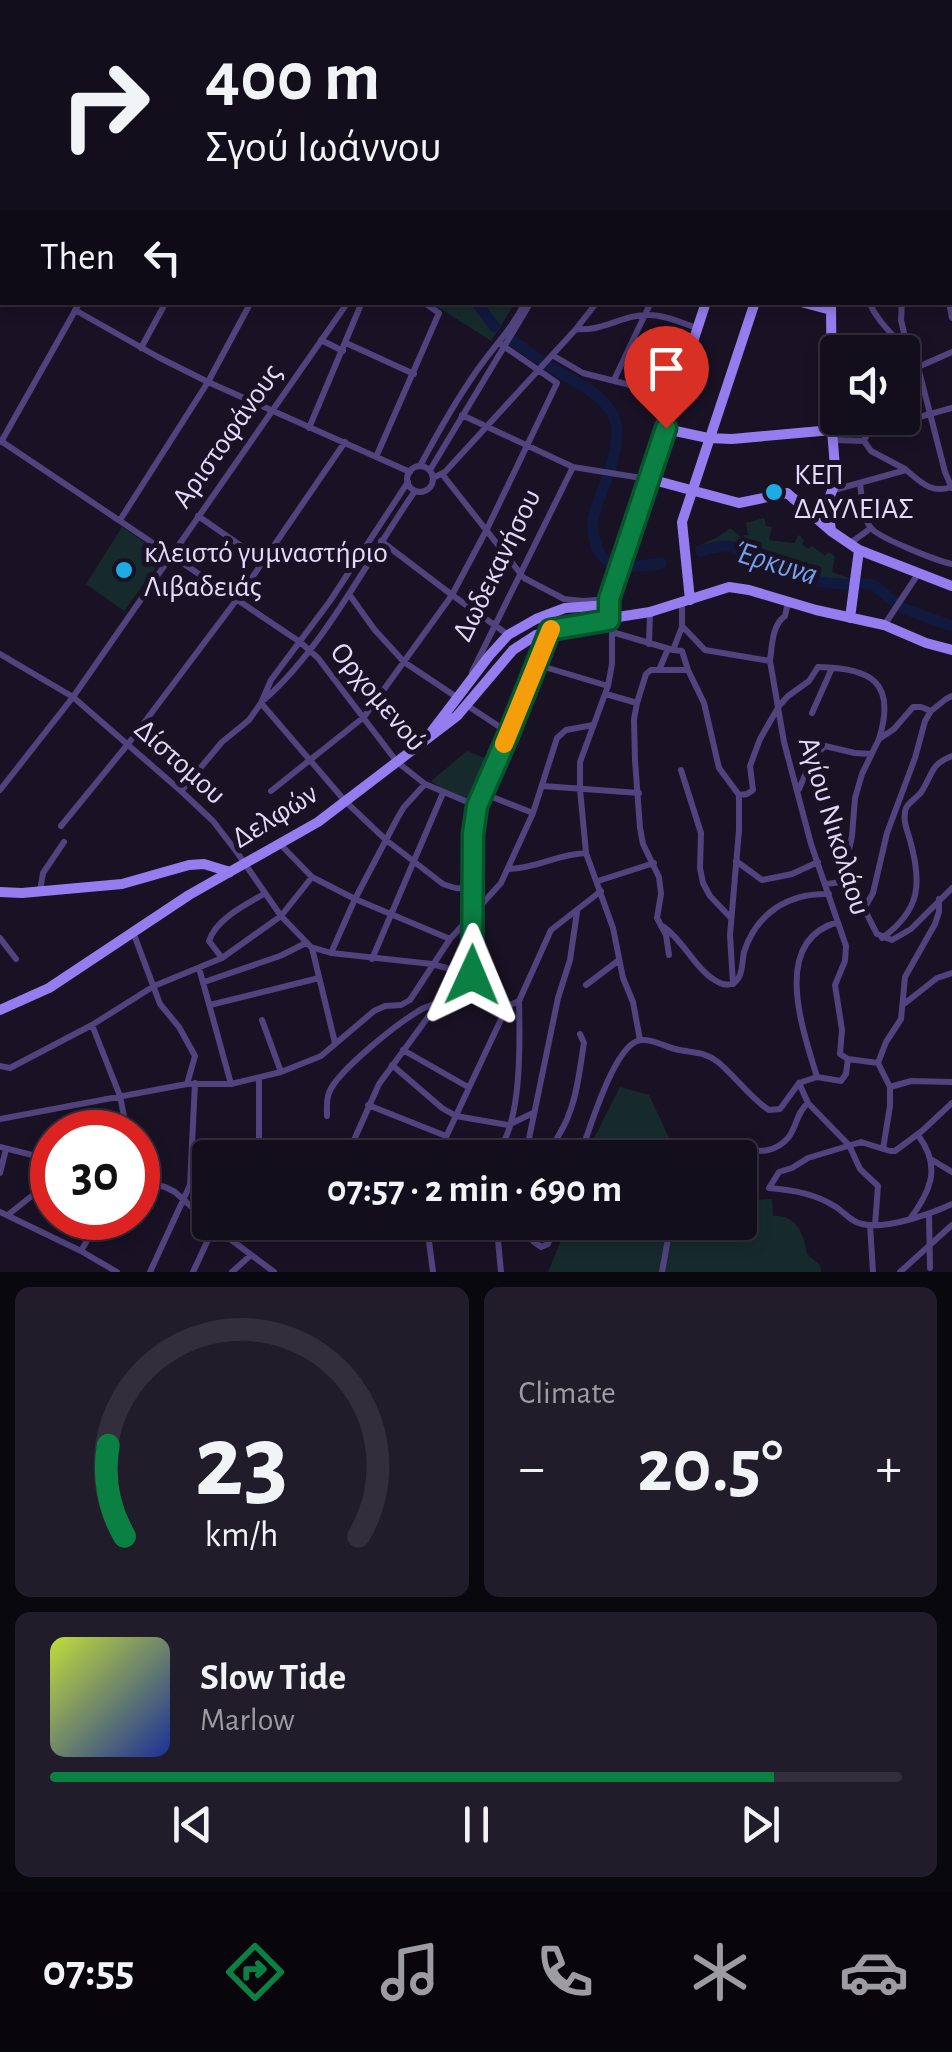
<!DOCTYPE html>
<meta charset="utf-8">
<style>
body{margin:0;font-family:"Alegreya Sans",sans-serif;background:#201c29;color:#f1f3f6;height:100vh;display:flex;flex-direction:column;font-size:38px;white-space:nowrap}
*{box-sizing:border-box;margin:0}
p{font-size:32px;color:#9d9ca3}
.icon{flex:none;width:55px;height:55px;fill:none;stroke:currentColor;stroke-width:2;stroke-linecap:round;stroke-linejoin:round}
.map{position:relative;height:1272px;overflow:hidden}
.drawer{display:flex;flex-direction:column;gap:15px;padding:15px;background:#0a080f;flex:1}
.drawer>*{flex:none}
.top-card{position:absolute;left:0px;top:0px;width:952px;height:305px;box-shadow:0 5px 15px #0003,0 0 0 2px #322e3b;background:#130e1c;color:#f1f3f6;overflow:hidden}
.fabs{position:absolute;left:820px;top:335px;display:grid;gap:20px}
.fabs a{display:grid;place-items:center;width:100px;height:100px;border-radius:10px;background:#130e1c;box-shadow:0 5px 15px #0003,0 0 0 2px #322e3b;font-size:50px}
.speed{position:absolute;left:30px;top:1110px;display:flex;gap:20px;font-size:50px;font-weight:700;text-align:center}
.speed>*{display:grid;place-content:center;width:130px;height:130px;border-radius:50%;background:#130e1c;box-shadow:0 5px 15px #0003,0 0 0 2px #322e3b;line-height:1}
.speed .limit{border:15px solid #d22;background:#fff;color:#111}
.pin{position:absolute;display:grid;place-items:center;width:85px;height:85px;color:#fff;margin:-102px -42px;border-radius:50% 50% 50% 0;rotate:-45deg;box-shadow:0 0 10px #0007}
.pin .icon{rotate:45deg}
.me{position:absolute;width:110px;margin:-55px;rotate:1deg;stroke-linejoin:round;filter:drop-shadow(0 0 8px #0008)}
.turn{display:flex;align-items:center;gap:35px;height:210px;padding:0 40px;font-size:45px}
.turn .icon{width:130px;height:130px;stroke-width:2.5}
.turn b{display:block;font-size:70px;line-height:85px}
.then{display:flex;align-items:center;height:95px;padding:0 40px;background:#0003;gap:20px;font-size:38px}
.big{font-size:75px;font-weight:700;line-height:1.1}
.drawer .widget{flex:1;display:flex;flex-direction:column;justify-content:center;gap:15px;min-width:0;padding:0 35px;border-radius:15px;background:#201c29}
.drawer .dial{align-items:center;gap:0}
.dial svg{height:260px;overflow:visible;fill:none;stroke:#322e3b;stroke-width:7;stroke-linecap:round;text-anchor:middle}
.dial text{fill:#f1f3f6;stroke:none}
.song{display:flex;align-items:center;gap:30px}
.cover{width:120px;height:120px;border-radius:15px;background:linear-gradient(135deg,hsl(70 70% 55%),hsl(230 70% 35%))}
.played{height:10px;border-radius:5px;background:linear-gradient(90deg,#0b8043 85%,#322e3b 85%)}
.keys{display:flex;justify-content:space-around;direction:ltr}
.heat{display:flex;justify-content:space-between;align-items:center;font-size:55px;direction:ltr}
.drawer .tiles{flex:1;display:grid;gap:15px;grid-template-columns:1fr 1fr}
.widget:last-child{grid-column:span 2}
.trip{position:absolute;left:192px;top:1140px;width:565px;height:100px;border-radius:10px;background:#130e1c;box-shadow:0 5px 15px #0003,0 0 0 2px #322e3b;font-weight:700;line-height:100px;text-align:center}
.tab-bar{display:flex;height:160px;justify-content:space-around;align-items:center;background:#08060b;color:#9d9ca3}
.tab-bar .icon{width:70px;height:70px}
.tab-bar .on{color:#0b8043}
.tab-bar b{font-size:45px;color:#f1f3f6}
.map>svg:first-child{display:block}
.green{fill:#162a2e}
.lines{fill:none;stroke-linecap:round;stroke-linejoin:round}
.river{stroke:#11193f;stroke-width:11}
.street{stroke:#50437e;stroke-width:6}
.secondary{stroke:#957def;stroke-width:10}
.route-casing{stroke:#07532c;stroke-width:25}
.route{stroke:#0b8043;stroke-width:18}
.slow{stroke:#f59e0b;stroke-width:18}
.poi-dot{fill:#1eabe3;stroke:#191225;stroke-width:4}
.labels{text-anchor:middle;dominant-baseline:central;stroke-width:10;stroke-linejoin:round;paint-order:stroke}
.street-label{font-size:30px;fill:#e4dafa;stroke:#191225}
.poi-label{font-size:30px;fill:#e4dafa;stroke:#191225;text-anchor:start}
.water-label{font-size:32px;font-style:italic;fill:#75a0ee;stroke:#191225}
</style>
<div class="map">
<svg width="952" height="1272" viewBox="0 0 952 1272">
<rect width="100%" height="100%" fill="#191225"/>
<!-- green -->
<path class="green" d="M432,303h83l-24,38z
M764,518l2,8 6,1 -3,13 25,3 5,-8 5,5 -2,4 6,5 4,-3 13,10 3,-4 7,4 -3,16 19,7 -1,2 -48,-6 -49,-14 -14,-13 -12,-4 -30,7 -1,-4 22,-10 12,-9 10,8 8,-1 -2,-12z
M122,527l42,29 -40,55 -38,-27z
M467,751l25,10 -19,40 -27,-10 -15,-10z
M620,1087l29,8 29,62h-88l1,-13z
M772,1199l1,17c24,-2 31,19 34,38l13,11 1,7h-273l20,-49 172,-1v-21z"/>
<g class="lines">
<!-- river -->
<path class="river" d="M0,34l2,1
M476,302l19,25
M515,342c13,9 26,19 39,27 25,15 64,31 63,65 -1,28 -16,57 -24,84 -2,53 28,52 68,45
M701,551c13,-3 27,-9 38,-1 8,5 10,11 19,14 27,11 63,21 92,20
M860,583l14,2 20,17
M902,608l50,18"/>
<!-- street -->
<path class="street" d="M245,2l1,-2
M501,2l1,-2
M512,2l20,-2
M552,2l16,-2
M596,2v-2
M654,2l1,-2
M725,2v-2
M919,2l1,-2
M950,44l2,1
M950,123h2
M950,223h2
M950,256l2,1
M950,287l2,1
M869,302c11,26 35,40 49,65l27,105 7,16
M902,302l-1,18 7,30
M949,302l3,16
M75,310l83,47 50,25 202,90
M576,329c26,3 48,-15 73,-14 16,0 33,8 48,13
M321,340l22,11
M346,343l68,31
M141,348l25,-46
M881,352l2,-8 10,-8
M552,355l31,18 51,13 12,6 14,20 9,5
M918,367l34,-15
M614,380l37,-78
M462,415l111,52 75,12
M872,423l33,-2 47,-13
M309,428l53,-126
M833,440l31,1 10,-23
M1,441l299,201 18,16 79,104 28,22 52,22
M864,441l7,10 34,18
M1,442l79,-140
M376,457l63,-144 -16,-11
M420,466c18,-34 36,-66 58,-97 16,-23 35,-41 47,-67
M407 479a13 13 0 1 1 26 0a13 13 0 1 1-26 0Z
M430,470l101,-168
M442,474l82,104 40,21 19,2 26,-2
M433,478l12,-6 131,-143 21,-27
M860,483c2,14 2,36 12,46 10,10 65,32 80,35
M834,490l72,-20c15,12 25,24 45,17
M198,516l65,45
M120,520l88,-138 43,-80
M381,541l71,54 55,39
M849,544l22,-16
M349,594l25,35 30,33 54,36
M682,603v23l23,24 65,11 14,81 27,102 35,102 -1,15 -10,24 7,45 -2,24 8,5 30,4 12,24 21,-6 41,1
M609,619l3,13v32l-4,22 -28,76v27l6,64 27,75 10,50 10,24 7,38
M885,624l33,-50
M612,632l61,18 9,-23
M649,644l1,-32
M668,649l-9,21h-8l-5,4 -9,29 -3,16 1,41 5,68 3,16 16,33 2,17 -4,24 9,17 3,20
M673,650l9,1 6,19 16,33 15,65 20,27v35l-9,105 3,49
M0,654l73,43 108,94 32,30 23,30 45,65 30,31 20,6 101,11 40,11
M770,661c2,-15 2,-36 15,-45l3,-14
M538,665l70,21
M659,670h29
M472,672l101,-205
M606,694l31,9
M265,699c60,-53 104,-142 150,-208
M261,703l84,98 41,39 57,44 12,4 19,1
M468,706l41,27
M812,713l20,-45
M681,770l20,63 -1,35 3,15 7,13 20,21
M543,786l96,7
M799,789l14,-32 12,-11 30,7 16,1
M0,790l73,-93 275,-395
M181,791l41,-49 27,-22 12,-17 10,-23 59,-79 78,-119
M271,791l93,-74 88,-122 35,-66 70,-146 -58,-40
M482,793l51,20
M739,795l8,-1 6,-4 -3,-24 10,-27 19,-33 9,-10 21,-15 9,-14c52,1 79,14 61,72
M61,826l67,-82 110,-146 107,-156
M281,845l31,32 43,22 95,40
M736,861l26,19 30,-6 26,-12
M509,869c30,-1 48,-15 77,-16
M598,881l56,-18
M842,882l10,-46 3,-38 7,-24 17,-35 15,-10 19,-22h8l10,4
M826,884l16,-2c21,18 23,30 35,52l15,6 19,-11 41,-41
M40,891l3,-18 21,-31
M865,907l8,-14 14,-60 28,-75 10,-37 6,-10 15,-12 6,-3
M664,927c21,15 33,46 56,56 5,2 10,3 15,-1 8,-6 7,-21 9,-30 13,-40 45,-59 85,-58
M133,932l27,72 19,23 16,29 -8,28
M0,938l16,21
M882,938c39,-28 40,-55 28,-98 -3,-10 -8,-22 -4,-32 4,-7 12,-11 16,-17 11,-18 9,-27 30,-35
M312,948l23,95
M331,953l24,-54 43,-82 6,-10 21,-23
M222,958l-13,-17c7,-22 36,-36 55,-47
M372,959l71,-166
M199,968l32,116
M472,975l1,-141 4,-28 32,-73 41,-102
M204,982l76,-26 26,-13
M586,985l33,-25
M904,1004l33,-26 15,-5
M210,1005l109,-27
M503,1015l7,-10 9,-4 32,-71 50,-39
M262,1020l19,52
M92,1025l28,71 7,36
M403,1050l65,37
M878,1063l8,-21 15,-23 4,-42 30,-53 4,-12v-13
M392,1065l50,43 14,8 52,9 25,-12
M0,1066l10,2 82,-43 62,-39 68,-28 59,-42 31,-39
M817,1077c-14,-47 -47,-136 21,-155
M799,1083l18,-6 24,4 5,-7 2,-15
M952,1103l-30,28 -27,20h-5l-29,-9 -53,16 -16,10 -13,4 -10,16c24,2 47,6 67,19 9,6 15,15 26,17 23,6 69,-10 90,-20
M368,1105l78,31
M327,1116c0,-7 -1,-16 2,-23 7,-21 68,-69 88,-81 7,-5 14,-7 22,-9
M0,1119l187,-35h44l50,-12 40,-16 53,-45 11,-5 16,-1 9,-5 40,-61 51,-56 32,-70 24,-75 9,-8 27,-5
M0,1147l52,13
M883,1149l7,-43v-19
M193,1155l62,3
M259,1158v-79
M332,1158l6,-11
M346,1158l33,-74 82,-112
M440,1158l6,-21 57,-122 -31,-40
M492,1158c31,-27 28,-118 27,-157
M525,1158l33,-160 12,-38 7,-48
M548,1158c5,-17 16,-28 21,-44 9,-22 11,-48 15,-71l-4,-9
M579,1158c10,-26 33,-107 58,-117 11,-4 27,5 38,8 16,4 29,2 43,13 18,15 32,36 51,48l11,-1 19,-26 9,20 33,34 8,8 11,24 18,17 -3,39
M711,1158c5,-2 10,-5 15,-7 22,-5 42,9 62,-13 9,-11 8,-25 20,-35
M932,1160l20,12
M0,1173l6,-24
M138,1180l27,7 10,5 39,35 60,45
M0,1212l81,39 36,21
M9,1214l29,-23 14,-19
M929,1214l1,54
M910,1219c22,-30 31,-53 8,-84
M424,1222c20,17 36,14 56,0
M490,1222l8,18 3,32
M532,1222l1,19 8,6 7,-3 8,-22
M870,1225l3,47
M427,1226l6,46
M440,1232l6,-10
M81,1251l19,-33
M150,1272l40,-87 5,-102
M193,1272l21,-45
M232,1272l19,-17
M662,1272l9,-50
M900,1272l52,-47"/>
<!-- secondary -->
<path class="secondary" d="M281,0l6,2
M301,0l5,2
M781,2v-2
M857,2l1,-2
M950,271l2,-1
M801,302l30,8
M666,429l42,9 24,1 100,-9
M650,479l89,24 48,-10 44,38 28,19 93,36
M831,530l-4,-26 9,-24 -4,-50 -1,-128
M690,600l-8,-78 73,-220
M850,618l9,-68
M609,619v-20l97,-297
M432,731l57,-75 19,-21 28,-16 29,-11 43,-3
M0,892l22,1 100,-9 67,-19 15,-1 26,8
M0,1010l49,-22 140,-93 129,-73 139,-106 56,-66 23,-15 31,-10 83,-13 79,-25 20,3 67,20 68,15 42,18 26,7"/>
</g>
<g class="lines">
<!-- route casing -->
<g class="route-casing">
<path id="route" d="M472,975l1,-141 4,-28 32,-73 41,-103 59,-10v-21l57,-171"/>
</g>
<!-- route -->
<use href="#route" class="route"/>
<!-- slow -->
<path class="slow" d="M504,744l47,-115"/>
</g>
<!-- markers -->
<g class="poi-dot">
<circle cx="774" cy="492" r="10"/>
<circle cx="124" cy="570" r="10"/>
</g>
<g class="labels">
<!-- street labels -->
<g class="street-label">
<text transform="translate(227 436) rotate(-55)">Αριστοφάνους</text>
<text transform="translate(497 565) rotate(-64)">Δωδεκανήσου</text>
<text transform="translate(378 697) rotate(50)">Ορχομενού</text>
<text transform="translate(180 762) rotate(42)">Δίστομου</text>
<text transform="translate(275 816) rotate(-32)">Δελφών</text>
<text transform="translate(834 826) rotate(73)">Αγίου Νικολάου</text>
</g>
<!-- poi labels -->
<g class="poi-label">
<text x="794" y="475">ΚΕΠ<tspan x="794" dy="34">ΔΑΥΛΕΙΑΣ</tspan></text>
<text x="144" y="553">κλειστό γυμναστήριο<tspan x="144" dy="34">Λιβαδειάς</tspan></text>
</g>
<!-- water labels -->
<g class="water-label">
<text transform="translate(776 563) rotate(17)">Έρκυνα</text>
</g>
</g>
</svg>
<div class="fabs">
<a><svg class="icon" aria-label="sound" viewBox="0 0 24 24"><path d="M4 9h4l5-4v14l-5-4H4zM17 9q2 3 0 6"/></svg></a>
</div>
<div class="speed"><div class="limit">30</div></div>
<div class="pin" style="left:666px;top:428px;background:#d93025"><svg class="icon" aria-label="arrive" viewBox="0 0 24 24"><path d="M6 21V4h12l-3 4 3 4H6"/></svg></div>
<svg class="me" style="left:472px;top:975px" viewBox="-20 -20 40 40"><path d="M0-17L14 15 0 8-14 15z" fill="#0b8043" stroke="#fff" stroke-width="4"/></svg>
<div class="trip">07:57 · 2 min · 690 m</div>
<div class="top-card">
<div class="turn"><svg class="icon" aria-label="right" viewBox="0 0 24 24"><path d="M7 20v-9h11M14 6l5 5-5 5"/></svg><div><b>400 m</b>Σγού Ιωάννου</div></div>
<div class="then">Then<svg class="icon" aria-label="left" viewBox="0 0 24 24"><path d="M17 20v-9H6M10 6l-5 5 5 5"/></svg></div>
</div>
</div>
<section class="drawer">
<div class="tiles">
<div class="widget dial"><svg viewBox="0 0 100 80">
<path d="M14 69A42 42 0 1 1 86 69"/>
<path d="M14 69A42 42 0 0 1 9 41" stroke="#0b8043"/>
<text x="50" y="56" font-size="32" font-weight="700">23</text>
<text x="50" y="72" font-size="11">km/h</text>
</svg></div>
<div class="widget"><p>Climate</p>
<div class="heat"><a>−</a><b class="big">20.5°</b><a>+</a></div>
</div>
<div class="widget">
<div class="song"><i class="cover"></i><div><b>Slow Tide</b><p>Marlow</p></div></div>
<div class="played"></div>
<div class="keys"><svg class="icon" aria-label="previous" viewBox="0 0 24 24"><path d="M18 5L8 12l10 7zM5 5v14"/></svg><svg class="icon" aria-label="pause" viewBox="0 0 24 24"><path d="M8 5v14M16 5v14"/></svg><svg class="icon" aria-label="next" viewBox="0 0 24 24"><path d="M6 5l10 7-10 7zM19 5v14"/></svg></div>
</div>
</div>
</section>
<nav class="tab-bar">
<b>07:55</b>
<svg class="icon on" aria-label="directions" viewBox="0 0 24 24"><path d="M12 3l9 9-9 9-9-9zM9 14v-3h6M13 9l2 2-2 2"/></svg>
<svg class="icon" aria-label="music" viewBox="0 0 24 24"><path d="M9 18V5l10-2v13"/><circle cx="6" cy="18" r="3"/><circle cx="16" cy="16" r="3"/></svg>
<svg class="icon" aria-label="phone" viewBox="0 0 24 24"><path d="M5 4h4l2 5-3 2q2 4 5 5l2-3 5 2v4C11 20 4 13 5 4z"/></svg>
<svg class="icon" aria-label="climate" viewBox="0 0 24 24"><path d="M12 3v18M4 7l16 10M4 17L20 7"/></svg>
<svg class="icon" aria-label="car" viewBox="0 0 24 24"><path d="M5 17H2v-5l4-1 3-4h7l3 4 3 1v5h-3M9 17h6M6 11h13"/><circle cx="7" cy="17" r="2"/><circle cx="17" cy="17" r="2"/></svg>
</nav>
